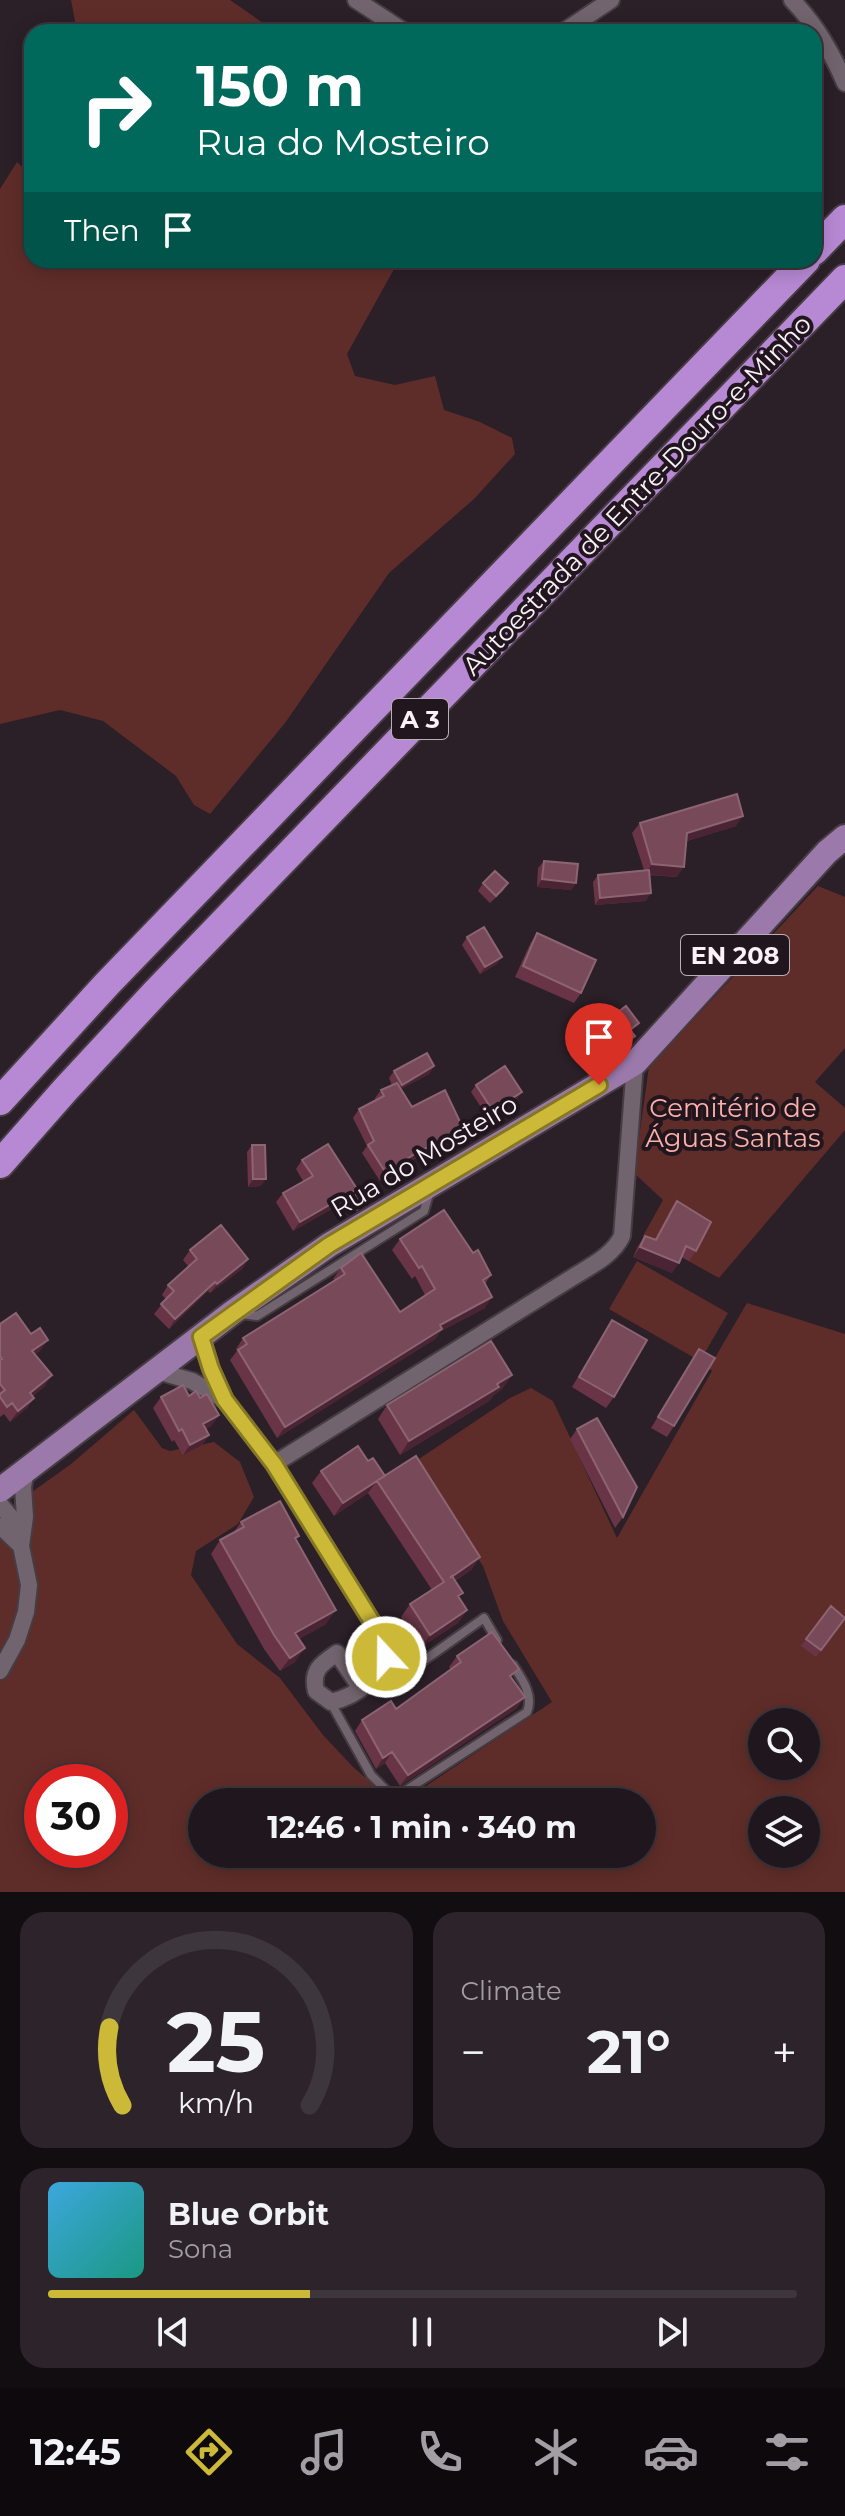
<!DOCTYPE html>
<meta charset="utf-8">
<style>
body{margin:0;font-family:Montserrat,sans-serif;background:#2d242b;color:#f1f3f6;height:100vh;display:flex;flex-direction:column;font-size:30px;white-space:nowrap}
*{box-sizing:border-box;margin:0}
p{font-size:26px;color:#a29fa4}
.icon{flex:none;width:44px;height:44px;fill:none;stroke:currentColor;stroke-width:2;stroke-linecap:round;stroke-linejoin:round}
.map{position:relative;height:1892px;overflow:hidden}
.sheet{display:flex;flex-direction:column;gap:20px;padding:20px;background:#120d10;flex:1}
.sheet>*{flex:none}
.guide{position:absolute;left:24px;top:24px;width:798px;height:244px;border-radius:24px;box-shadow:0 4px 20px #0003,0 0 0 2px #3d363c;background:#00695c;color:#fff;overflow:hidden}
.fabs{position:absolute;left:748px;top:1708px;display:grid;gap:16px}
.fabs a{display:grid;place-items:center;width:72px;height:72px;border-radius:50%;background:#20171e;box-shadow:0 4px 20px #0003,0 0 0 2px #3d363c;font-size:40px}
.speed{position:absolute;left:24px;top:1764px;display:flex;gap:16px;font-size:40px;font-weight:700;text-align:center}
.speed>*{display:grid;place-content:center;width:104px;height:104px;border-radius:50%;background:#20171e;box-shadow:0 4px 20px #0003,0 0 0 2px #3d363c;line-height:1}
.speed .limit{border:12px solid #d22;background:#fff;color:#111}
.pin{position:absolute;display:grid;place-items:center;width:68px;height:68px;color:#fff;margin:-82px -34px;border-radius:50% 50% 50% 0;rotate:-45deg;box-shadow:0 0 8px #0007}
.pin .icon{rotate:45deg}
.me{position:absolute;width:88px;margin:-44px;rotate:339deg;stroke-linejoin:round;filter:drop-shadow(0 0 6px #0008)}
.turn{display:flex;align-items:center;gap:28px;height:168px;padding:0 40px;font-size:36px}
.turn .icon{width:104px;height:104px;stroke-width:2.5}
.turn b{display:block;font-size:56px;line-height:68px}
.then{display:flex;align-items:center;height:76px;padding:0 40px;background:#0003;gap:16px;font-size:30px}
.big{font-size:60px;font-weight:700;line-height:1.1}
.sheet .tile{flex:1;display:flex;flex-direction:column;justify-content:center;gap:12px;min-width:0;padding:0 28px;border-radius:24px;background:#2d242b}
.sheet .dial{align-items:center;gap:0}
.dial svg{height:208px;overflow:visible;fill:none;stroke:#3d363c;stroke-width:7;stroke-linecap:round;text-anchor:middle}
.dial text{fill:#f1f3f6;stroke:none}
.song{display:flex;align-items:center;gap:24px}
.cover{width:96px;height:96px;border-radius:12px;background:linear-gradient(135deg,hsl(200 70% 55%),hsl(170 70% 35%))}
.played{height:8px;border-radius:4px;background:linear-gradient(90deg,#cdb938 35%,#3d363c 35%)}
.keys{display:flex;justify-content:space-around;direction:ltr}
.heat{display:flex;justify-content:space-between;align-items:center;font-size:44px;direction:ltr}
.sheet .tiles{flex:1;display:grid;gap:20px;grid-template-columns:1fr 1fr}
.tile:last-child{grid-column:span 2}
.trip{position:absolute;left:188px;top:1788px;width:468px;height:80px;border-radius:40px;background:#20171e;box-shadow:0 4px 20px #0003,0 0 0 2px #3d363c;font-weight:700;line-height:80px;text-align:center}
.tabs{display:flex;height:128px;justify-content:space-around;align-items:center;background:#0d090c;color:#a29fa4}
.tabs .icon{width:56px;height:56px}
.tabs .active{color:#cdb938}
.tabs b{font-size:36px;color:#f1f3f6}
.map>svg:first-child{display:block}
.green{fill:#5f2d29;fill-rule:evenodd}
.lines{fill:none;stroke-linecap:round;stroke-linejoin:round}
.lane-casing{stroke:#463c43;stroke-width:12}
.street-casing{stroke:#463c43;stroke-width:20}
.primary-casing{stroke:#463c43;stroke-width:28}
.highway-casing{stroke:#463c43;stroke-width:32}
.lane{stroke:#72646e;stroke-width:8}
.street{stroke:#72646e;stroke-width:16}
.primary{stroke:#9b7aab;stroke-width:24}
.highway{stroke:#b789d4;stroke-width:28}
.wall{fill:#693546}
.shaded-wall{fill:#4a2432}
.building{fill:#784959;stroke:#8c6472;stroke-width:2}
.route-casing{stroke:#857824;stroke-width:20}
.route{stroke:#cdb938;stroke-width:14}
.labels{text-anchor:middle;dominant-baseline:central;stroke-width:8;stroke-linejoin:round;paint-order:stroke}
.shield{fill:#21161e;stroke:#b8afb6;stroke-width:2}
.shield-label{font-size:24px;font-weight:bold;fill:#f9f1f7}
.street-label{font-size:26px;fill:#f9f1f7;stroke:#21161e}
.park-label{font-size:26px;fill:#fdb0a9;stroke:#21161e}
</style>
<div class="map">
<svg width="845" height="1892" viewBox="0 0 845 1892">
<rect width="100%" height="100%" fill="#2b1f28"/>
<!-- green -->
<path class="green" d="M71,0h159l46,32h-199z
M17,162l15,14v84h367l-52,94 8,22 40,9 40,-9 9,34 36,12 32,16 3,16 -41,45 -85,74 -104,150 -75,91 -16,-9 -18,-29 -73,-55 -43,-11 -60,14v-535z
M818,886l27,11v151l-30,34 30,26v22l-126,148 -76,-42 20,-36 -29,-27 15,-106z
M637,1261l91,52 -28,48 -91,-52z
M747,1303l98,31v558h-845v-377l71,-51 63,-54 28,38 8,3 44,-9 26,20 14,35 -16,27 -42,27 -5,24 46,69 43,34 43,57 31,33 39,32 24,-8 135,-90 -49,-81 -20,-55 -70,-103 97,-65 21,-10 22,13 64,137 95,-167 -3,-3zM762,1722h44v44h-44zM42,1782h68v68h-68zM202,1802h440v52h-440zM762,1810h44v44h-44z"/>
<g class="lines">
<!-- lane casing -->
<g class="lane-casing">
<path id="lane" d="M242,1314l15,2 167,-105 5,-17
M387,1646l32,18 65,-46 13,22
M331,1703l40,72 23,23 133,-86c7,-17 -5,-33 -14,-47"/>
</g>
<!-- street casing -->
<g class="street-casing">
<path id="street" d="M356,0l49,32
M792,0c24,25 39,51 53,83
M563,32l48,-32
M157,1371l35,10 33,19 -14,-31 -10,-32
M225,1400l49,64 113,182c-3,29 -29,50 -56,56l-15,-11c-5,-21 5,-27 21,-38l23,34
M274,1464l299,-187c18,-11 40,-22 49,-41l13,-173
M0,1504l22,27
M0,1526l21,20
M0,1671l17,-31 9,-28 3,-27 -8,-39 4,-29 -2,-30 3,-17"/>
</g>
<!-- primary casing -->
<g class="primary-casing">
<path id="primary" d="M0,1490l233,-178 96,-67 306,-182 192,-211 18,-15"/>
</g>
<!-- highway casing -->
<g class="highway-casing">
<path id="highway" d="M814,251l31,-32
M0,1101l107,-117 699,-724
M0,1164l65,-74 91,-98 689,-713"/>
</g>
<!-- lane -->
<use href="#lane" class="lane"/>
<!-- street -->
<use href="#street" class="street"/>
<!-- primary -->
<use href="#primary" class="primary"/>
<!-- highway -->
<use href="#highway" class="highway"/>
</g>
<!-- wall -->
<path class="wall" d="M640,823l96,3 -49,15 -10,36 -28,-2 -3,26 -51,4 -2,-23 5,-7 46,-5 -12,-37z
M544,861l32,22 -5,7 -34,-3 1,-19z
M483,883h25l-5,8 -13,12 -12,-12z
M537,933l44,60 -7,10 -59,-26 15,-33z
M467,937l30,27 -17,10 -18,-29z
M610,1018l17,29 -30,21 -27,-35 8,-11z
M434,1066l-5,8 -28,15 11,18 45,30 -50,26 -27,18 -18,-28 5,-7 -14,-28 6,-9 17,-8 -1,-3 6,-8 11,-5 -3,-7 5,-7z
M476,1085l41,14 -29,19 -17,-26z
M252,1145l9,41 -13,1 -1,-35z
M302,1160l48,38 16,8 -13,7 -6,-11 2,-3 -56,32 -17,-29 7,-9 20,-12 -7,-12z
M677,1201l19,50 -7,10 -7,-4 -10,16 -39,-16 5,-11 7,-10 9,4 16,-29z
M400,1239l73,14 18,22 -6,9v24l-44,23 -6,8 -158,99 -47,-78 7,-9 -1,-2 7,-11 92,-58 -2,-1 8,-11 59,44 25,-17 -10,-19 -3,3 -20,-29z
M190,1250l58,9 -6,10 -32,24 -2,-2 -39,38 -15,-15 12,-15 -4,-4 6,-10 20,-19 -5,-6z
M612,1320l2,77 -8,11 -34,-21z
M0,1324l40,27 -5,3 10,32 -12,10 1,2 -7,10 -17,14 -6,-8 -4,3z
M699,1349l-25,77 -7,11 -16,-9z
M512,1375l-10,14 -8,6 -5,6 -89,54 -22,-36 9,-14z
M189,1396l11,2 19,17 -8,11 -6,3 4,6 -8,11 -18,9 -9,-15 -2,2 -19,-34 8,-11z
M577,1429l46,88 -8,11 -45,-89z
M368,1461l112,96 -9,13 -16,11 4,17 8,12 -9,13 -37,24 -20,-30 9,-13 22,-14 -64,-97 -34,23 -22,-33 9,-12z
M241,1522l58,14 -3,4 30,84 -27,15 -4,23 -15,9 -16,-22 -53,-95 9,-14 14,-8z
M831,1606l14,11 -29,40 -15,-11z
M457,1656l55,23 5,29 -117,78 -15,-23 -9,6 -21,-38 7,-11 34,-11 55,-39 -2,-3z"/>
<!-- shaded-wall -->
<path class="shaded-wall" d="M743,816l-7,10 -56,17 7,-10z
M652,864l32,3 -7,10 -32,-3z
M542,879l34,4 -5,7 -34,-3z
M651,893l-5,8 -51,4 5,-7z
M502,957l-5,7 -17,10 5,-7z
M635,1036l-8,11 -30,21 8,-11z
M434,1066l-5,8 -33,18 6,-7z
M522,1092l-5,7 -29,19 5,-7z
M463,1128l-6,9 -50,26 -27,18 6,-8 27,-18z
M253,1179h13l-5,7 -13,1z
M357,1189l-7,9 -57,33 7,-9z
M640,1247l39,16 -7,10 -39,-16z
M248,1259l-6,10 -32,24 7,-9z
M215,1282l-7,9 -39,38 6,-10z
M492,1297l-7,11 -44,23 -6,8 -158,99 8,-11 155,-102z
M48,1340l-8,11 -15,11 7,-11z
M52,1375l-7,11 -22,18 7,-11z
M512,1375l-10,14 -8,6 -5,6 -89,54 9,-14z
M34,1398l-7,10 -17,14 8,-11z
M219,1415l-8,11 -16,8 8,-10z
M209,1435l-8,11 -18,9 7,-10z
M377,1481l-9,12 -34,23 9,-13z
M480,1557l-9,13 -30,20 9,-12z
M336,1610l-10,14 -41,23 10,-14z
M467,1610l-9,13 -37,24 9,-12z
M305,1648l-10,14 -15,9 10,-13z
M525,1697l-8,11 -117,78 8,-11z
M392,1752l-7,11 -9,6 7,-11z"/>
<!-- building -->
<path class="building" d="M737,794l6,22 -56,17 -3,34 -32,-3 -12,-41z
M544,861l34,3 -2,19 -34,-4z
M649,870l2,23 -51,5 -2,-23z
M495,871l13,12 -12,13 -13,-13z
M484,927l18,30 -17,10 -18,-30z
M537,933l59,27 -15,33 -58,-27z
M600,1006l10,12 16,-12 13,17 -9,7 5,6 -30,21 -27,-35z
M427,1053l7,13 -32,19 -8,-14z
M505,1066l17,26 -29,19 -17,-26z
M397,1083l15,24 33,-17 18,38 -50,27 -27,18 -18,-28 6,-4 -15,-32 25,-13 -3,-6z
M328,1144l29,45 -57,33 -17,-29 30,-17 -11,-16z
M252,1145h13l1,34h-13z
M363,1191l6,11 -13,8 -6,-12z
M677,1201l34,21 -15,29 -10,-5 -7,17 -39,-16 5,-11 11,4z
M444,1210l29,43 5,-3 13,25 -8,5 9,17 -52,28 2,4 -157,98 -47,-77 9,-6 -4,-6 102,-64 -4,-6 20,-15 39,59 35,-23 -13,-23 -3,2 -19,-29z
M221,1225l27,34 -31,25 -2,-2 -40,37 -14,-15 13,-13 -6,-6 29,-26 -7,-9z
M16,1313l15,21 9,-6 8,12 -16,11 20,24 -22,18 4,5 -16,13 -6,-8 -5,4 -7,-10v-3l5,-4 -5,-6v-24l2,-1 -2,-3v-32z
M612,1320l35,20 -33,57 -35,-20z
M491,1341l21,34 -15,9 2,3 -90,54 -22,-36z
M699,1349l16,9 -41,68 -16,-9z
M183,1385l6,11 7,-5 4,7 7,-4 12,21 -16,9 6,11 -19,10 -8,-16 -3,2 -18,-34z
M597,1418l40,69 -14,30 -46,-88z
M358,1446l10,15 5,-3 12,18 -7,4 38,-24 64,101 -30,21 2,-2 11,17 -5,3 9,14 -37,25 -20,-31 34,-22 -67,-101 -34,22 -22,-32z
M280,1501l19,35 -4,2 41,72 -41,23 10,15 -15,10 -16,-23 -54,-95 24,-13 -3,-5z
M831,1606l14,12 -24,32 -15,-11z
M492,1632l27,37 -9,7 15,21 -117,78 -16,-23 -9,6 -21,-38 29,-19 5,8 65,-47 -4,-6z"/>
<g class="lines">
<!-- route casing -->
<g class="route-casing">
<path id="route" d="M386,1657l1,-11 -113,-182 -49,-64 -14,-31 -10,-32 128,-92 270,-160"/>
</g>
<!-- route -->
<use href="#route" class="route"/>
</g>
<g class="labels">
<!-- shield labels -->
<g class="shield">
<rect x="392" y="699" width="56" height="40" rx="6"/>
<rect x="681" y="935" width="108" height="40" rx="6"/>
</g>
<g class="shield-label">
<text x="420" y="719">A 3</text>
<text x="735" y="955">EN 208</text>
</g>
<!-- street labels -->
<g class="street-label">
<text transform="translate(637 495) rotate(-46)">Autoestrada de Entre-Douro-e-Minho</text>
<text transform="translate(424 1156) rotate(-31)">Rua do Mosteiro</text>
</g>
<!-- park labels -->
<g class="park-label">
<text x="733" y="1108">Cemitério de<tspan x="733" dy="30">Águas Santas</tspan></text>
</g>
</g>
</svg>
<div class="fabs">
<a><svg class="icon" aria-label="search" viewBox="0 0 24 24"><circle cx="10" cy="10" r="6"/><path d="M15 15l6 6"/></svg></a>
<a><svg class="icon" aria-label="layers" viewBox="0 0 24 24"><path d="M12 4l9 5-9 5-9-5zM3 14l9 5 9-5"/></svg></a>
</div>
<div class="speed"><div class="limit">30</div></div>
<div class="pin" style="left:599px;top:1085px;background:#d93025"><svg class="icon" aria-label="arrive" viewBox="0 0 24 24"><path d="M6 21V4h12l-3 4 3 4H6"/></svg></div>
<svg class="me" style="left:386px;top:1657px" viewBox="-20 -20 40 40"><circle r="17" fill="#cdb938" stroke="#fff" stroke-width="3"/><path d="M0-11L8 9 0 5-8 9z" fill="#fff"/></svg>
<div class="trip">12:46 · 1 min · 340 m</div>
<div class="guide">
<div class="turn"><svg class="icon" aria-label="right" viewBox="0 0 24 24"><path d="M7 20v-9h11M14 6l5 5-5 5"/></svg><div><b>150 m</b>Rua do Mosteiro</div></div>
<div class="then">Then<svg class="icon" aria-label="arrive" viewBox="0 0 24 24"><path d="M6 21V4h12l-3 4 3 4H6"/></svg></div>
</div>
</div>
<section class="sheet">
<div class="tiles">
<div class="tile dial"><svg viewBox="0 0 100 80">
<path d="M14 69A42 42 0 1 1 86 69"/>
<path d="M14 69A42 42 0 0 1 9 39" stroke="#cdb938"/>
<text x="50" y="56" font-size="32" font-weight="700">25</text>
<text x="50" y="72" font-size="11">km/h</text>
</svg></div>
<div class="tile"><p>Climate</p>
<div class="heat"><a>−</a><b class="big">21°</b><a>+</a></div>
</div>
<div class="tile">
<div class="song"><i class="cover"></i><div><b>Blue Orbit</b><p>Sona</p></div></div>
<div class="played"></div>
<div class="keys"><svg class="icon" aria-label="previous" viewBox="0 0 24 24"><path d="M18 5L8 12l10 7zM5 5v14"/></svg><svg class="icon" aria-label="pause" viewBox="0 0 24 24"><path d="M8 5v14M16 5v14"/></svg><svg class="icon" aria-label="next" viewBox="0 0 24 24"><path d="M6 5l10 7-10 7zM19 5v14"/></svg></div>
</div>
</div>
</section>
<nav class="tabs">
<b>12:45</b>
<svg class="icon active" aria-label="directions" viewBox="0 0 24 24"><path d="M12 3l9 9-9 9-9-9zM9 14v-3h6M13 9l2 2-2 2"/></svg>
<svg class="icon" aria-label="music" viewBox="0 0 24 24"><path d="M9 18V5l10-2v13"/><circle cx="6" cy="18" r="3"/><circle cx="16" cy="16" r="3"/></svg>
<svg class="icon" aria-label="phone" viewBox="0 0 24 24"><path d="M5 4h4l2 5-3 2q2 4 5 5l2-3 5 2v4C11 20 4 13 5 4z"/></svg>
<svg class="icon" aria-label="climate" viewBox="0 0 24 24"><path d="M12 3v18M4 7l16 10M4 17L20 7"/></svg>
<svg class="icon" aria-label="car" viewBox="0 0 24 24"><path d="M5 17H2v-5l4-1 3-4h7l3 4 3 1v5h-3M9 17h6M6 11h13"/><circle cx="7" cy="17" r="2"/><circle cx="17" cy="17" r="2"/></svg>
<svg class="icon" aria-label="filters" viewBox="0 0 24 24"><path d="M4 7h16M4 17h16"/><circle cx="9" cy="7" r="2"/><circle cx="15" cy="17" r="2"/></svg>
</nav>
